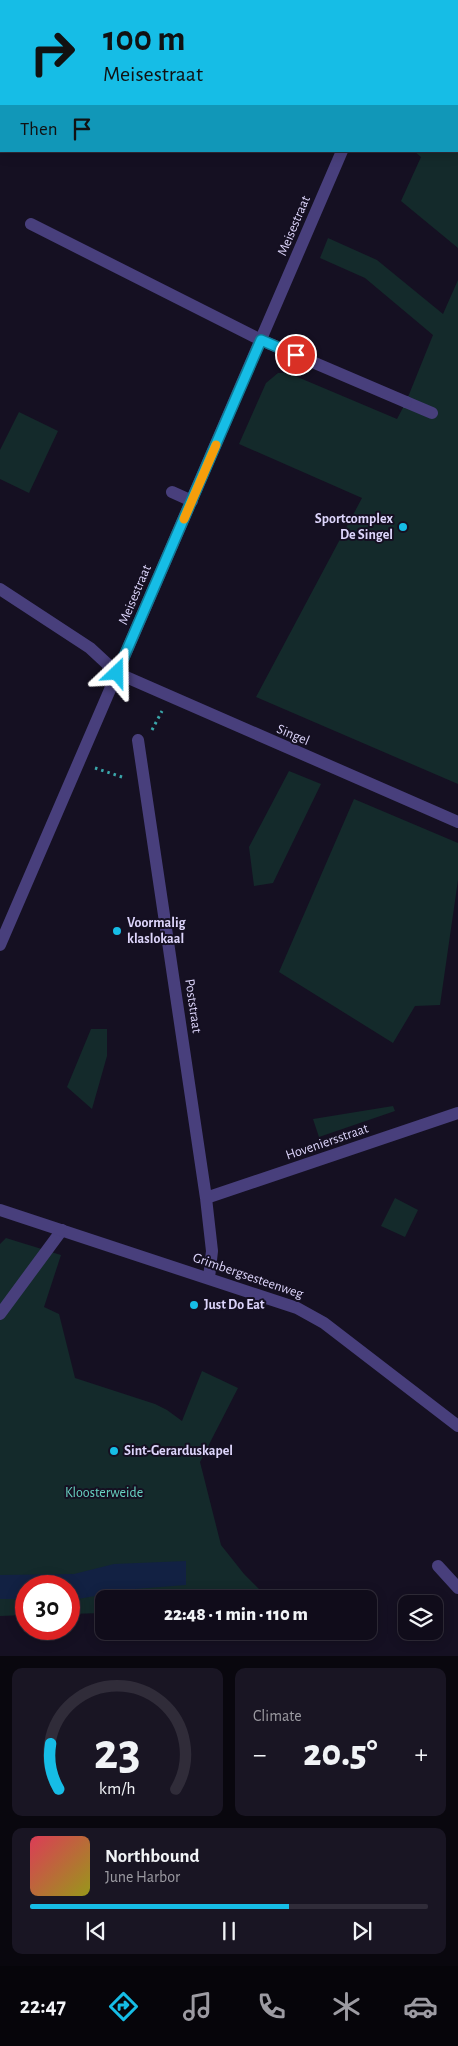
<!DOCTYPE html>
<meta charset="utf-8">
<style>
body{margin:0;font-family:"Alegreya Sans",sans-serif;background:#191523;color:#f1f3f6;height:100vh;display:flex;flex-direction:column;font-size:19px;white-space:nowrap}
*{box-sizing:border-box;margin:0}
p{font-size:16px;color:#9c9ba2}
.icon{flex:none;width:28px;height:28px;fill:none;stroke:currentColor;stroke-width:2;stroke-linecap:round;stroke-linejoin:round}
.map{position:relative;height:1656px;overflow:hidden}
.sheet{display:flex;flex-direction:column;gap:12px;padding:12px;background:#09070e;flex:1}
.sheet>*{flex:none}
.banner{position:absolute;left:0px;top:0px;width:459px;height:152px;box-shadow:0 2px 12px #0003,0 0 0 1px #302c39;background:#16bde6;color:#111;overflow:hidden}
.buttons{position:absolute;left:398px;top:1595px;display:grid;gap:10px}
.buttons a{display:grid;place-items:center;width:45px;height:45px;border-radius:10px;background:#100c1a;box-shadow:0 2px 12px #0003,0 0 0 1px #302c39;font-size:25px}
.speed{position:absolute;left:15px;top:1575px;display:flex;gap:10px;font-size:25px;font-weight:700;text-align:center}
.speed>*{display:grid;place-content:center;width:65px;height:65px;border-radius:50%;background:#100c1a;box-shadow:0 2px 12px #0003,0 0 0 1px #302c39;line-height:1}
.speed .limit{border:8px solid #d22;background:#fff;color:#111}
.pin{position:absolute;display:grid;place-items:center;width:42px;height:42px;color:#fff;margin:-21px;border:2px solid #fff;border-radius:50%;box-shadow:0 1px 5px #0007}
.me{position:absolute;width:55px;margin:-28px;rotate:23deg;stroke-linejoin:round;filter:drop-shadow(0 0 4px #0008)}
.turn{display:flex;align-items:center;gap:18px;height:105px;padding:0 20px;font-size:22px}
.turn .icon{width:65px;height:65px;stroke-width:2.5}
.turn b{display:block;font-size:35px;line-height:42px}
.then{display:flex;align-items:center;height:48px;padding:0 20px;background:#0003;gap:10px;font-size:19px}
.big{font-size:38px;font-weight:800;line-height:1.1}
.sheet .card{flex:1;display:flex;flex-direction:column;justify-content:center;gap:8px;min-width:0;padding:0 18px;border-radius:10px;background:#191523}
.sheet .dial{align-items:center;gap:0}
.dial svg{height:130px;overflow:visible;fill:none;stroke:#302c39;stroke-width:7;stroke-linecap:round;text-anchor:middle}
.dial text{fill:#f1f3f6;stroke:none}
.song{display:flex;align-items:center;gap:15px}
.cover{width:60px;height:60px;border-radius:8px;background:linear-gradient(135deg,hsl(350 70% 55%),hsl(60 70% 35%))}
.played{height:5px;border-radius:2px;background:linear-gradient(90deg,#16bde6 65%,#302c39 65%)}
.keys{display:flex;justify-content:space-around;direction:ltr}
.heat{display:flex;justify-content:space-between;align-items:center;font-size:28px;direction:ltr}
.sheet .tiles{flex:1;display:grid;gap:12px;grid-template-columns:1fr 1fr}
.card:last-child{grid-column:span 2}
.trip{position:absolute;left:95px;top:1590px;width:282px;height:50px;border-radius:10px;background:#100c1a;box-shadow:0 2px 12px #0003,0 0 0 1px #302c39;font-weight:800;line-height:50px;text-align:center}
.tab-bar{display:flex;height:80px;justify-content:space-around;align-items:center;background:#06050a;color:#9c9ba2}
.tab-bar .icon{width:35px;height:35px}
.tab-bar .current{color:#16bde6}
.tab-bar b{font-size:22px;color:#f1f3f6}
.map>svg:first-child{display:block}
.green{fill:#142a2b}
.water{fill:#122143}
.lines{fill:none;stroke-linecap:round;stroke-linejoin:round}
.path{stroke:#3aa6aa;stroke-width:3;stroke-dasharray:2.5 4;stroke-linecap:butt}
.lane{stroke:#483f7c;stroke-width:12}
.street{stroke:#483f7c;stroke-width:12}
.route-casing{stroke:#0e7b96;stroke-width:12}
.route{stroke:#16bde6;stroke-width:9}
.slow{stroke:#f59e0b;stroke-width:9}
.poi-dot{fill:#16bde6;stroke:#151022;stroke-width:2}
.labels{text-anchor:middle;dominant-baseline:central;stroke-width:4;stroke-linejoin:round;paint-order:stroke}
.street-label{font-size:14px;fill:#ddd5fb;stroke:#151022}
.poi-label{font-size:14px;font-weight:bold;fill:#ddd5fb;stroke:#151022;text-anchor:start}
.park-label{font-size:14px;fill:#68d4c3;stroke:#151022}
</style>
<div class="map">
<svg width="458" height="1656" viewBox="0 0 458 1656">
<rect width="100%" height="100%" fill="#151022"/>
<!-- green -->
<path class="green" d="M458,118v130l-57,-47 20,-44 -7,-6h44z
M328,238l49,22 66,54 15,-34v504l-202,-87 106,-199 -123,-54 27,-61 12,-10h10l109,46 9,-17 27,-67 -68,-57 -45,-20z
M19,412l39,19 -29,62 -29,-14v-29z
M289,771l32,13 -48,99 -19,3 -5,-39z
M354,799l104,44v37l-18,125 -25,1 -22,37 -114,-71z
M91,1029h16v27l-15,53 -25,-22z
M393,1106l2,5 -76,26 -6,-18z
M395,1198l23,12 -13,27 -24,-11z
M6,1238l55,17 -17,52 15,7 16,64 80,26 12,6 15,11 20,-50 36,17 -38,74 21,83 23,29 25,25h-165v14l-35,1v-28h-43v29l-26,1v-372z"/>
<!-- water -->
<path class="water" d="M186,1561v24l-51,4 -63,11h-3v-14h-43v13h-26v-24l74,-1 40,-10z"/>
<g class="lines">
<!-- path -->
<path class="path" d="M152,730l10,-19
M95,768l30,10"/>
<!-- lane -->
<path class="lane" d="M31,224l230,116
M406,402l26,11
M172,492l20,9
M0,1314l62,-84
M438,1566l20,22"/>
<!-- street -->
<path class="street" d="M407,1h1
M458,22v1
M261,340l145,62
M0,589l90,59 27,25 341,149
M138,740l68,458 6,53 -3,27
M0,945l342,-794
M206,1198l252,-85
M0,1210l297,98 27,15 134,103"/>
</g>
<g class="lines">
<!-- route casing -->
<g class="route-casing">
<path id="route" d="M117,673l144,-333 35,15"/>
</g>
<!-- route -->
<use href="#route" class="route"/>
<!-- slow -->
<path class="slow" d="M184,519l32,-74"/>
</g>
<!-- markers -->
<g class="poi-dot">
<circle cx="403" cy="527" r="5"/>
<circle cx="117" cy="931" r="5"/>
<circle cx="194" cy="1305" r="5"/>
<circle cx="114" cy="1451" r="5"/>
</g>
<g class="labels">
<!-- street labels -->
<g class="street-label">
<text transform="translate(294 226) rotate(-67)">Meisestraat</text>
<text transform="translate(135 595) rotate(-67)">Meisestraat</text>
<text transform="translate(293 735) rotate(23)">Singel</text>
<text transform="translate(193 1006) rotate(82)">Poststraat</text>
<text transform="translate(327 1142) rotate(-19)">Hoveniersstraat</text>
<text transform="translate(248 1276) rotate(19)">Grimbergsesteenweg</text>
</g>
<!-- poi labels -->
<g class="poi-label">
<text x="393" y="519" text-anchor="end">Sportcomplex<tspan x="393" dy="16">De Singel</tspan></text>
<text x="127" y="923">Voormalig<tspan x="127" dy="16">klaslokaal</tspan></text>
<text x="204" y="1305">Just Do Eat</text>
<text x="124" y="1451">Sint-Gerarduskapel</text>
</g>
<!-- park labels -->
<g class="park-label">
<text x="104" y="1493">Kloosterweide</text>
</g>
</g>
</svg>
<div class="buttons">
<a><svg class="icon" aria-label="layers" viewBox="0 0 24 24"><path d="M12 4l9 5-9 5-9-5zM3 14l9 5 9-5"/></svg></a>
</div>
<div class="speed"><div class="limit">30</div></div>
<div class="pin" style="left:296px;top:355px;background:#d93025"><svg class="icon" aria-label="arrive" viewBox="0 0 24 24"><path d="M6 21V4h12l-3 4 3 4H6"/></svg></div>
<svg class="me" style="left:117px;top:673px" viewBox="-20 -20 40 40"><path d="M0-17L14 15 0 8-14 15z" fill="#16bde6" stroke="#fff" stroke-width="4"/></svg>
<div class="trip">22:48 · 1 min · 110 m</div>
<div class="banner">
<div class="turn"><svg class="icon" aria-label="right" viewBox="0 0 24 24"><path d="M7 20v-9h11M14 6l5 5-5 5"/></svg><div><b>100 m</b>Meisestraat</div></div>
<div class="then">Then<svg class="icon" aria-label="arrive" viewBox="0 0 24 24"><path d="M6 21V4h12l-3 4 3 4H6"/></svg></div>
</div>
</div>
<section class="sheet">
<div class="tiles">
<div class="card dial"><svg viewBox="0 0 100 80">
<path d="M14 69A42 42 0 1 1 86 69"/>
<path d="M14 69A42 42 0 0 1 9 41" stroke="#16bde6"/>
<text x="50" y="56" font-size="32" font-weight="700">23</text>
<text x="50" y="72" font-size="11">km/h</text>
</svg></div>
<div class="card"><p>Climate</p>
<div class="heat"><a>−</a><b class="big">20.5°</b><a>+</a></div>
</div>
<div class="card">
<div class="song"><i class="cover"></i><div><b>Northbound</b><p>June Harbor</p></div></div>
<div class="played"></div>
<div class="keys"><svg class="icon" aria-label="previous" viewBox="0 0 24 24"><path d="M18 5L8 12l10 7zM5 5v14"/></svg><svg class="icon" aria-label="pause" viewBox="0 0 24 24"><path d="M8 5v14M16 5v14"/></svg><svg class="icon" aria-label="next" viewBox="0 0 24 24"><path d="M6 5l10 7-10 7zM19 5v14"/></svg></div>
</div>
</div>
</section>
<nav class="tab-bar">
<b>22:47</b>
<svg class="icon current" aria-label="directions" viewBox="0 0 24 24"><path d="M12 3l9 9-9 9-9-9zM9 14v-3h6M13 9l2 2-2 2"/></svg>
<svg class="icon" aria-label="music" viewBox="0 0 24 24"><path d="M9 18V5l10-2v13"/><circle cx="6" cy="18" r="3"/><circle cx="16" cy="16" r="3"/></svg>
<svg class="icon" aria-label="phone" viewBox="0 0 24 24"><path d="M5 4h4l2 5-3 2q2 4 5 5l2-3 5 2v4C11 20 4 13 5 4z"/></svg>
<svg class="icon" aria-label="climate" viewBox="0 0 24 24"><path d="M12 3v18M4 7l16 10M4 17L20 7"/></svg>
<svg class="icon" aria-label="car" viewBox="0 0 24 24"><path d="M5 17H2v-5l4-1 3-4h7l3 4 3 1v5h-3M9 17h6M6 11h13"/><circle cx="7" cy="17" r="2"/><circle cx="17" cy="17" r="2"/></svg>
</nav>
